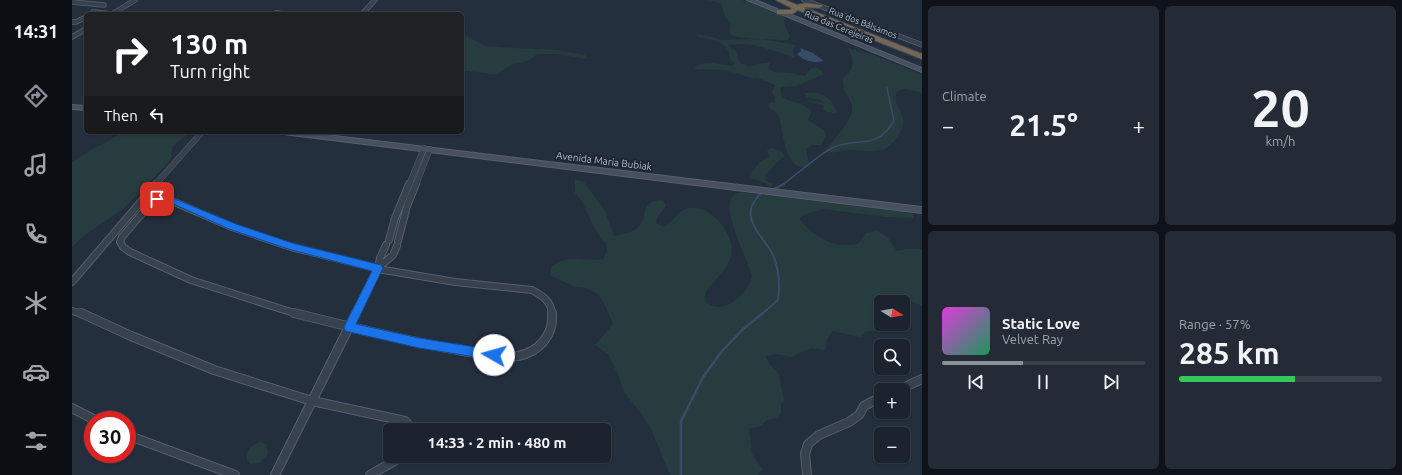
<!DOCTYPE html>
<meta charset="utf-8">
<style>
body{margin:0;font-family:Ubuntu,sans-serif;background:#242b36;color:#f1f3f6;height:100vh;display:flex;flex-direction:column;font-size:15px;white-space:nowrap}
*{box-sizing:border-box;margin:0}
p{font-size:13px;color:#a0a4aa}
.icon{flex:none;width:22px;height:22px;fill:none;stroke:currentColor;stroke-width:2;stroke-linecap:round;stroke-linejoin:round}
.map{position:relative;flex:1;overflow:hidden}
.details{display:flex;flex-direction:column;gap:6px;padding:6px;background:#0f1319;width:480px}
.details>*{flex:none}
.hud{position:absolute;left:12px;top:12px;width:380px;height:122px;border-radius:6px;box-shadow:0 1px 3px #0004,0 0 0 1px #39404a;background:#202124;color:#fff;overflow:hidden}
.needle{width:26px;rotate:101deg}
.fabs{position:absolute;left:802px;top:295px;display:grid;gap:8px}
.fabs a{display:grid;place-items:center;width:36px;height:36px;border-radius:6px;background:#1b232e;box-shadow:0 1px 3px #0004,0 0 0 1px #39404a;font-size:20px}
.speed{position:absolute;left:12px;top:411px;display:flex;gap:8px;font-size:20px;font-weight:700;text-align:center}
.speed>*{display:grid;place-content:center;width:52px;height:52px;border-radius:50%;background:#1b232e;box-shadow:0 1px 3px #0004,0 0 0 1px #39404a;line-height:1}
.speed .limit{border:6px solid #d22;background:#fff;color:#111}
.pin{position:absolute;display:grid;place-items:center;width:34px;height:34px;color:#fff;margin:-17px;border-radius:8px;box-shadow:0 2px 6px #0006}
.me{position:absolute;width:44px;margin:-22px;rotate:277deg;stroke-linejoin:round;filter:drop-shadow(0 0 3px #0008)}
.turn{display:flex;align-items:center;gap:14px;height:84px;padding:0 20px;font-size:18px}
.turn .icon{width:52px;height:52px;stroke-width:2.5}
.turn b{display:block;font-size:28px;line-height:34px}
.then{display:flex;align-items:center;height:38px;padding:0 20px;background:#0003;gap:8px;font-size:15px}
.big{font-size:30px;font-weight:700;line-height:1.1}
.details .card{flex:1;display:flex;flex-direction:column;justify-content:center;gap:6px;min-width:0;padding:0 14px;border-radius:6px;background:#242b36}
.details .dial{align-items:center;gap:0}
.dial b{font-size:52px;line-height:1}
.song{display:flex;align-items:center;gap:12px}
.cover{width:48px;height:48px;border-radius:6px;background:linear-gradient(135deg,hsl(300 70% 55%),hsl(150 70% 35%))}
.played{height:4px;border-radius:2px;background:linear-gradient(90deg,#8c9099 40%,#39404a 40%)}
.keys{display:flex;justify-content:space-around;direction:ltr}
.heat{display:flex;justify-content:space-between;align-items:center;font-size:22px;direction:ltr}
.charge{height:6px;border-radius:3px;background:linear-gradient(90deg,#34c759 57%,#39404a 0)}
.details .tiles{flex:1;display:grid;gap:6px;grid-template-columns:repeat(2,1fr)}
.trip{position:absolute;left:311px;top:423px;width:228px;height:40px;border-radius:6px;background:#1b232e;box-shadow:0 1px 3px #0004,0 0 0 1px #39404a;font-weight:700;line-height:40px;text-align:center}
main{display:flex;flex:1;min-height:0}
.dock{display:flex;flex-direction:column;width:72px;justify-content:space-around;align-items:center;background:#0b0e12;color:#a0a4aa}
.dock .icon{width:28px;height:28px}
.dock .on{color:#8c9099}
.dock b{font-size:18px;color:#f1f3f6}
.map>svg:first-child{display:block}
.green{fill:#263c3f}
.water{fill:#394c67}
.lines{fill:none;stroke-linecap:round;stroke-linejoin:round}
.stream-far2{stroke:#394c67;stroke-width:1.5}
.stream-far1{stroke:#394c67;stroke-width:2}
.stream{stroke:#394c67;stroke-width:2.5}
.street-far3-casing{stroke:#565f6c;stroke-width:5.5}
.street-far2-casing{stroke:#565f6c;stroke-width:6}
.street-far1-casing{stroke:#565f6c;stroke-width:8}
.street-casing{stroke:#565f6c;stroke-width:10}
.secondary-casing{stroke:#565f6c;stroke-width:2}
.highway-casing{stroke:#434c59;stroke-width:2}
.street-far3{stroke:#38414e;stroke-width:4}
.street-far2{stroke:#38414e;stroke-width:5}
.street-far1{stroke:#38414e;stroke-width:6}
.street{stroke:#38414e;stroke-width:8}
.secondary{fill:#465061;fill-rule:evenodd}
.highway{fill:#746855;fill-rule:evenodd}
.route{fill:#1a73e8;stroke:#114b97}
.labels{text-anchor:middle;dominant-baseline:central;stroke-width:4;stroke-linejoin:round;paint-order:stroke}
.far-street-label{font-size:9px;fill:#b4bcc9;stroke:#1d2633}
.street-label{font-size:10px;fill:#b4bcc9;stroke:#1d2633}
</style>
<main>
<nav class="dock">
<b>14:31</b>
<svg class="icon on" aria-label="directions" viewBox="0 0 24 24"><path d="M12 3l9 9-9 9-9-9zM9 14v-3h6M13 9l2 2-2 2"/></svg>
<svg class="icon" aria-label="music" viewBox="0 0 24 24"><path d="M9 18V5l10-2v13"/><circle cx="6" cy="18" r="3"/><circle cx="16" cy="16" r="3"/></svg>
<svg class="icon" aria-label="phone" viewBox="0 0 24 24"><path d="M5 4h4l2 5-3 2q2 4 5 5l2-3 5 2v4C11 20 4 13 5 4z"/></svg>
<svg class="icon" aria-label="climate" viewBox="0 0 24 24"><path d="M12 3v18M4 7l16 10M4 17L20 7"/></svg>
<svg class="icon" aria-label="car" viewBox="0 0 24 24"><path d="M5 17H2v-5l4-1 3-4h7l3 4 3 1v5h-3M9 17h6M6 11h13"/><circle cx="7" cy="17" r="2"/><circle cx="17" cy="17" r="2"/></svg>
<svg class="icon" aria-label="filters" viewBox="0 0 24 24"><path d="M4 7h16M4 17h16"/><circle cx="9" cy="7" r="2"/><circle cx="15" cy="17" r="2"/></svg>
</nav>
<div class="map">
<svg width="850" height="475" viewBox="0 0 850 475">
<rect width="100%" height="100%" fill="#242f3e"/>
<!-- green -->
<path class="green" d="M636,0h34l40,15 3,3 -1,5 6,14 -2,3c-9,0 -52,-1 -57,-5 -2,-3 -1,-9 0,-12l-6,-6 -4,-14z
M623,34l14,2 12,4 39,-1 36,6 -3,6 2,7c-20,-7 -45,-17 -67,-13l8,6 4,12 7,3h7l4,-2 12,-2 -2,7 7,3 15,1 15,3 5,-7 6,-2 6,4v4l-26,11 -15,1c-2,13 9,13 17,16 5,1 10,5 14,8l-4,9 16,10 2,6 -5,9h-9l-6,4 4,19c-3,-1 -7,0 -10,-1 -17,-7 -16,-35 -21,-50l-3,-5 -7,-4 -1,-5 7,-1v-5l-3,-4 3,-8 -20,-8 1,2 -31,-9 -31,-1c8,-10 27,-4 38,-3l3,-3 -5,-4c-1,-3 0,-6 -2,-9 -6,-9 -20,-12 -30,-13z
M394,36l20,10 28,2 43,2 28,5 2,4 -30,-5h-15l-6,1 -8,6 -15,3 -16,10h-7l-28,-4v-32z
M776,48l26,7 48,20v18l-17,-4 -8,2c-6,11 7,21 6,32 0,6 -4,12 -8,17 -14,17 -27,9 -46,10 -8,1 -16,4 -24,2 7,-12 29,-31 27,-45 -2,-12 -11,-15 -9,-29 13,-10 11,-17 5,-30z
M732,93h11l9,2 7,6 6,12 -11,-1 -3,-3 1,-4 -15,-3v-1l17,2 -5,-3 -14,-3z
M52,132h66l-17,14 -2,11 -3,6 -45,46 -38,26 -13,12v-85l19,-12z
M699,148l10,3 3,4v2l-6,4 -13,15 1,5 8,3 -4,3 -5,-4 -14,-5 1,-6 7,-9 10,-7 -2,-6z
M503,179l9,3 21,29 9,25c8,-2 18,-3 24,-9 12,-10 -1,-26 25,-27l3,6 -9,11 -1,6 8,4c10,-5 13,-17 25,-19 22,-3 47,26 42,48 -3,14 -19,25 -26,38l1,9c4,1 8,4 12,4 15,0 31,-17 34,-31 -3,-15 -36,-73 -16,-82 6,-3 13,0 19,0 14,1 25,-1 38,4l110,12 10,4v4l-27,-1 -64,-8c-9,4 -16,3 -23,10 16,18 34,30 59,25l8,-11 12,-2 10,7 9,13 9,-2h16v57c-13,-7 -25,-8 -40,-6l2,2h-3v19l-6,-1 2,11 -12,1 -5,5 -28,-6 -5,9 -2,10 -14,-2 -20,9 -14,-3 -11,2 2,6 11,12 5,28 -3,2v8l-4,5 -12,4 -3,5 -13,3 3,25 11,16 -6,5h-87l-19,-46 -8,-13 -19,-24 -5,-15 -11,-23 -13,-9 18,-21 -9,-21 -7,-10 -12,-5 -12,-2 -23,-11 1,-8c19,-14 31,-5 52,-8l4,-8 -1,-8c-16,-13 -16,-35 -31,-50z
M189,442l5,2 2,10 -8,9 -10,1 -3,-5c-1,-9 5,-15 14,-17z"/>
<!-- water -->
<path class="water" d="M728,48l13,5 11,8c-10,3 -20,0 -27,-7l4,-3z"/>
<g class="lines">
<!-- stream-far2 -->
<path class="stream-far2" d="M710,185c17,-12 32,-27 50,-37 26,-13 42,5 62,-27l-7,-33"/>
<!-- stream-far1 -->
<path class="stream-far1" d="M700,190l12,-6
M689,194c-5,3 -6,6 -9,12 -7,18 14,34 21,49 6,14 7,30 5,45l-16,14"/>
<!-- stream -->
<path class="stream" d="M609,475v-54l22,-44 20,-27 19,-20 21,-17"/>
<!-- street-far3 casing -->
<g class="street-far3-casing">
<path id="street-far3" d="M732,0l118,45
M0,2l32,3
M21,12l19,2
M204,13l8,1
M40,14l23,-14
M290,14l13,-14
M0,22h4l10,-5
M0,37l14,-8"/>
</g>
<!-- street-far2 casing -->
<g class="street-far2-casing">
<path id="street-far2" d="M83,185l47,-53
M337,185l15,-37
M344,185l14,-36"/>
</g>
<!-- street-far1 casing -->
<g class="street-far1-casing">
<path id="street-far1" d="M317,240l6,-22 14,-34
M326,241l9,-35 9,-22
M306,268l15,-13 4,-9
M0,282l84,-98
M0,311l11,3
M225,314l-106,-34 -61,-28 -7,-5 -3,-5 2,-5 29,-34 6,-4 8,-1 67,29 59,20 93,23 71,12 77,8c11,6 19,11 20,24
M283,314l23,-46 2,-10 6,-13"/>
</g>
<!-- street casing -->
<g class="street-casing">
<path id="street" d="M9,313l50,23 83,34 98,31 93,20 8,9
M222,313c56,14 112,28 169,38 14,2 43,8 55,5 21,-4 36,-21 34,-43
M826,390l24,-11
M0,408l23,12
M55,435l108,40
M203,475l81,-162
M298,475l33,-19
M735,475l-2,-21 3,-10 11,-9 30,-13 10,-7 5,-9 17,-9"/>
</g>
<!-- secondary casing -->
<g class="secondary-casing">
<path id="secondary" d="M675,0h8l167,68v4z
M0,105l14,1v4l-14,-1z
M207,132h23l620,75v6l-639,-79z"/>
</g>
<!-- highway casing -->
<g class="highway-casing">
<path id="highway" d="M704,0h9l12,5 10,-2 14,2 2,1 -4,2 -16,-1 119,47v5l-124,-49 -6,4h-15v-4h13l2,-2z"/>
</g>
<!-- street-far3 -->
<use href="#street-far3" class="street-far3"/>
<!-- street-far2 -->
<use href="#street-far2" class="street-far2"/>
<!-- street-far1 -->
<use href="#street-far1" class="street-far1"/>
<!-- street -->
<use href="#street" class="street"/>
<!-- secondary -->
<use href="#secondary" class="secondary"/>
<!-- highway -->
<use href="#highway" class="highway"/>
</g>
<!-- route -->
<path class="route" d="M93,195l71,29 56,19 89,22 2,3 -27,56 63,14 75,12 4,1 2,4 -2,4 -4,1 -75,-12 -74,-17 -1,-4 28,-56 -84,-22 -59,-20 -60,-27 -4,-1 -8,1 -4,-3 1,-2z"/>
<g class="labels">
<!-- far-street labels -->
<g class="far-street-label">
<text transform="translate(791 23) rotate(21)">Rua dos Bálsamos</text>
<text transform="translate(767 27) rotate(22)">Rua das Cerejeiras</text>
</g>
<!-- street labels -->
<g class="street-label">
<text transform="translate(532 161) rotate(7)">Avenida Maria Bubiak</text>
</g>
</g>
</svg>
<div class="fabs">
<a><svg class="needle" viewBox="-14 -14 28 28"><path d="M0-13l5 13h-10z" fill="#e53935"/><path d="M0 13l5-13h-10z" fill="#a0a4aa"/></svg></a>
<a><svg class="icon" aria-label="search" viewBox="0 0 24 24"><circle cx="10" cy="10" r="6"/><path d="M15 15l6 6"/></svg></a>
<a>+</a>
<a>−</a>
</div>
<div class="speed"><div class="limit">30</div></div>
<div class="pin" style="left:85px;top:199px;background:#d93025"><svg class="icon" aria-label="arrive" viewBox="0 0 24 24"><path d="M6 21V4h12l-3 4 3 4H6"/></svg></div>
<svg class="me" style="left:422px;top:355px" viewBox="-20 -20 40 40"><circle r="19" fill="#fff"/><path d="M0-13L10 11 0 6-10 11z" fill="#1a73e8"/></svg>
<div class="trip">14:33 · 2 min · 480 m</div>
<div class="hud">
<div class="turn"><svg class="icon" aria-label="right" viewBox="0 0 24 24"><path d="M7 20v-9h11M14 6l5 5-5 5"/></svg><div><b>130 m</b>Turn right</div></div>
<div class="then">Then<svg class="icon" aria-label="left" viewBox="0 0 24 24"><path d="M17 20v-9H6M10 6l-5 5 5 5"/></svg></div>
</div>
</div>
<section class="details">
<div class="tiles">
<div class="card"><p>Climate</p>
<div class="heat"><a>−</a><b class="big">21.5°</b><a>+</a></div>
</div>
<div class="card dial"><b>20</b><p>km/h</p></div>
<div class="card">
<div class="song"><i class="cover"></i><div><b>Static Love</b><p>Velvet Ray</p></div></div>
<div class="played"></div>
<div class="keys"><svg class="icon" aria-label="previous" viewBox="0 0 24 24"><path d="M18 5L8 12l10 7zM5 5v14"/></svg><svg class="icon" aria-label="pause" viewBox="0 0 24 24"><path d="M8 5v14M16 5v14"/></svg><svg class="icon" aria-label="next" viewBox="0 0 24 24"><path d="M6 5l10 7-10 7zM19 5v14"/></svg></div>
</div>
<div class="card"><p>Range · 57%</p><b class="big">285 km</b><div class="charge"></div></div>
</div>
</section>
</main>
